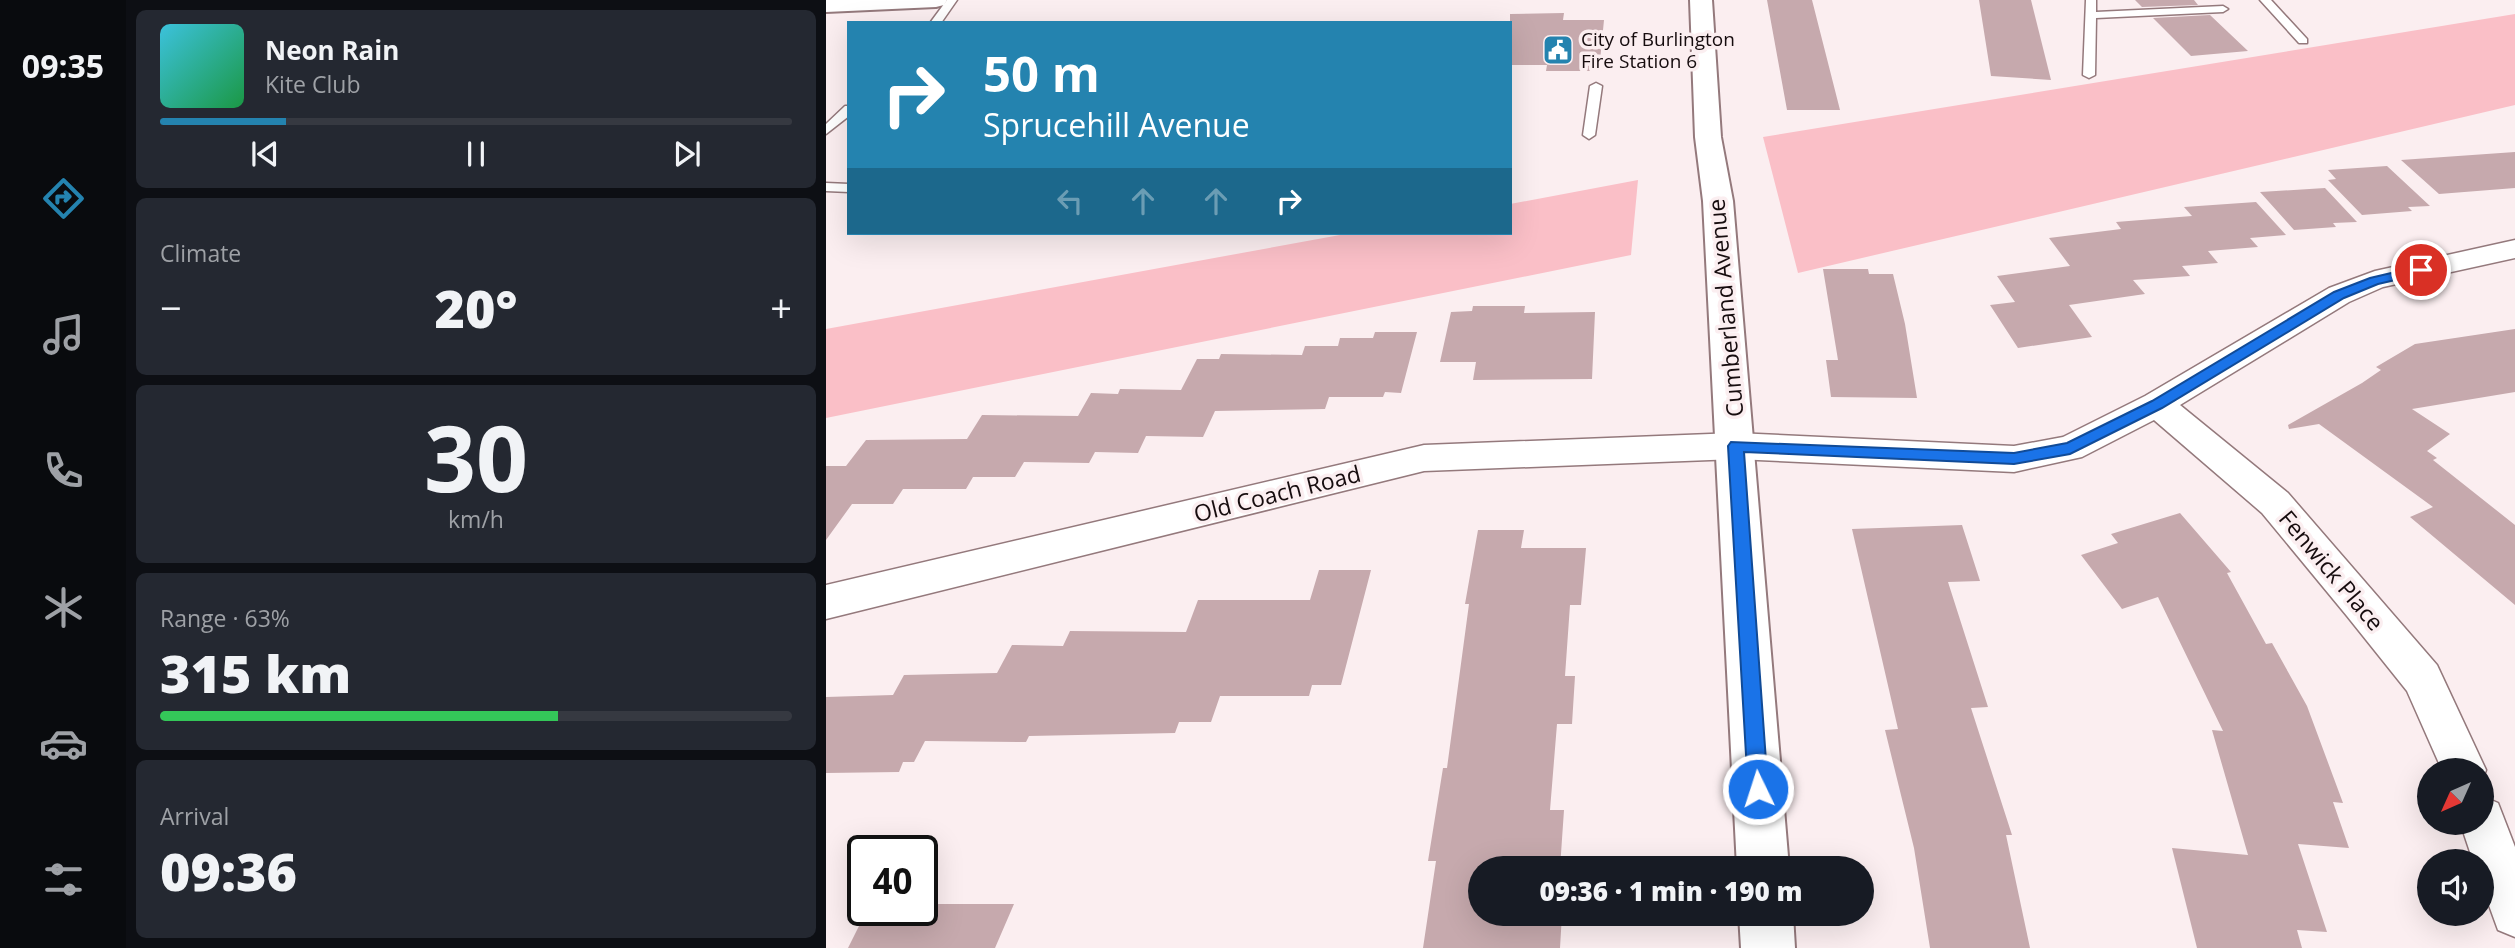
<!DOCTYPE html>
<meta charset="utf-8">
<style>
body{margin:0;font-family:"Open Sans",sans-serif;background:#242831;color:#f1f3f6;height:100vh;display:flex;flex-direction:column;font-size:26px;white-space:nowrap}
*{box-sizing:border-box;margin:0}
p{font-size:23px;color:#9ea1a6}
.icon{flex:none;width:38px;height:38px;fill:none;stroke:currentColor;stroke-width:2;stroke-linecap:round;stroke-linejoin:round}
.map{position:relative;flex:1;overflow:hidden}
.side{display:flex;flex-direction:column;gap:10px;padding:10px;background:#0d0f14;width:700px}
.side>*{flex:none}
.banner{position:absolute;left:21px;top:21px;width:665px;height:214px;border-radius:0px;box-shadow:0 7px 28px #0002;background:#2483af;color:#fff;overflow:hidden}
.needle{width:46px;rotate:225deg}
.tools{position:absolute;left:1591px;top:758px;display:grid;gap:14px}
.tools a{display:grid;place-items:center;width:77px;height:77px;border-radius:50%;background:#171b24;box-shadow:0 7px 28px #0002;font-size:35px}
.speed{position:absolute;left:21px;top:835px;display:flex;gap:14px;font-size:35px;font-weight:700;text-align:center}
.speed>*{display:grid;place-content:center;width:91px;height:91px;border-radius:50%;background:#171b24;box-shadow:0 7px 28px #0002;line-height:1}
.speed .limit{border:4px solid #111;border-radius:10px;background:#fff;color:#111}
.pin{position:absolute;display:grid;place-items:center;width:60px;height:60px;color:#fff;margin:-30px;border:4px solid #fff;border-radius:50%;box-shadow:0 2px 7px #0007}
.me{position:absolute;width:77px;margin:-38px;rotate:356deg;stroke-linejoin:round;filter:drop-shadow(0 0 5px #0008)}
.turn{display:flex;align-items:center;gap:24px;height:147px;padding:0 21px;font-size:32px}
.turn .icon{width:91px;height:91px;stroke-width:2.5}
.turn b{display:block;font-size:49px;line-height:60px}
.lanes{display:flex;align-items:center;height:66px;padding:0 21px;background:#0003;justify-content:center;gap:35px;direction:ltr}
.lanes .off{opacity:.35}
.big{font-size:52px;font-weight:800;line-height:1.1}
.side .tile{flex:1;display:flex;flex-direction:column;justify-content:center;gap:10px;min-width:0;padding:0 24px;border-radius:10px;background:#242831}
.side .dial{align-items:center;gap:0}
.dial b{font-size:91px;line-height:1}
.song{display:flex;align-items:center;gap:21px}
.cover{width:84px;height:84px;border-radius:10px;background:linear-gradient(135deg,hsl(190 70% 55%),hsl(140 70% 35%))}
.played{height:7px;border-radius:4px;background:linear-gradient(90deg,#2483af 20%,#363941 20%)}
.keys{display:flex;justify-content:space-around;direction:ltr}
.heat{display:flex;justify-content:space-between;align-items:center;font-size:38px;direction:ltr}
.charge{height:10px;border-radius:5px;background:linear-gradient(90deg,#34c759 63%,#363941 0)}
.trip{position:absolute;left:642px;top:856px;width:406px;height:70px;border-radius:35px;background:#171b24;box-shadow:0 7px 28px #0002;font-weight:800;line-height:70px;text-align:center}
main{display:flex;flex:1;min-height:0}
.menu{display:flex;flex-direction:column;width:126px;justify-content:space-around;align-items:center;background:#090b0e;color:#9ea1a6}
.menu .icon{width:49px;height:49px}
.menu .selected{color:#2483af}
.menu b{font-size:32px;color:#f1f3f6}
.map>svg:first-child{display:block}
.green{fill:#fabfc7}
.building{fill:#c6a9ad}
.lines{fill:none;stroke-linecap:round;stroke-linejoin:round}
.service-casing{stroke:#94797c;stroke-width:3}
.minor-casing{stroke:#94797c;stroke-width:3}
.tertiary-casing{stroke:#94797c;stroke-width:4}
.secondary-casing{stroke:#94797c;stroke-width:4}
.service{fill:#fff;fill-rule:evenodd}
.minor{fill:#fff;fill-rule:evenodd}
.tertiary{fill:#fff;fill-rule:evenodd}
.secondary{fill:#fff;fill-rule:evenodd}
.route{fill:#1a73e8;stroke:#114b97;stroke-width:2}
.labels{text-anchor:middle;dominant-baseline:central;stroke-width:7;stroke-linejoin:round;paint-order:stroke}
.far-poi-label{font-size:19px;fill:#160c0e;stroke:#fbeef0;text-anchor:start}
.street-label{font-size:23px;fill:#160c0e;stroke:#fbeef0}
</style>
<main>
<nav class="menu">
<b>09:35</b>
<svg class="icon selected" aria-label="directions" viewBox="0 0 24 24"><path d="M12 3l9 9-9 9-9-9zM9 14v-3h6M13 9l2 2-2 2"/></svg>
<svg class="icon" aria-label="music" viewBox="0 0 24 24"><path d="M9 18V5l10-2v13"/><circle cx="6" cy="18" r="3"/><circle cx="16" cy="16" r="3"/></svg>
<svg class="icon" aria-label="phone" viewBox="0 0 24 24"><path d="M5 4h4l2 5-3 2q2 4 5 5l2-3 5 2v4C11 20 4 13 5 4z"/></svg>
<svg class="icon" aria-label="climate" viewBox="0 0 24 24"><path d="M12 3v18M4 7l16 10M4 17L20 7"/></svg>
<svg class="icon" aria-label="car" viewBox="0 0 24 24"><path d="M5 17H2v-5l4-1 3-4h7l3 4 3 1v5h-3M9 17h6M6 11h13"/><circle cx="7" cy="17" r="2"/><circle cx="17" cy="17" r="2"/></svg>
<svg class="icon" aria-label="filters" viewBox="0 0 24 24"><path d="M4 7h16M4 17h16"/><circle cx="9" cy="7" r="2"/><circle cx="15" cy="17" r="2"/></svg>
</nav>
<section class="side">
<div class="tile">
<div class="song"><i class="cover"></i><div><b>Neon Rain</b><p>Kite Club</p></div></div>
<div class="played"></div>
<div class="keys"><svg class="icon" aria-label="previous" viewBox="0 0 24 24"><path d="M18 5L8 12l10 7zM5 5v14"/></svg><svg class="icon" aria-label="pause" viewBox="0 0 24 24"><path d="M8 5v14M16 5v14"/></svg><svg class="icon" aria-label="next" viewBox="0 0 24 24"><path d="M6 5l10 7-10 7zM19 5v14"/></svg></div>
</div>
<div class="tile"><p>Climate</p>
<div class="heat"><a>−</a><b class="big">20°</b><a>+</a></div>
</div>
<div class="tile dial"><b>30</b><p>km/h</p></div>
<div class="tile"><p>Range · 63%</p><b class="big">315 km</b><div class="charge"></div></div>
<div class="tile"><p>Arrival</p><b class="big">09:36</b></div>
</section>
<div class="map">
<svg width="1689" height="948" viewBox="0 0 1689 948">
<rect width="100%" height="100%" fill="#fbeef0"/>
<!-- green -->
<path class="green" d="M1689,14v91l-717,168 -35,-136z
M812,180l-7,75 -805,163v-89l525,-96h159v-29z"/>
<!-- building -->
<path class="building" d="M941,0h45l28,110h-53z
M1153,0h52l20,80 -60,-4z
M1309,0h59l4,5 -56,2z
M738,13l-1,7h41l-5,51h-53l1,-6h-37v-51z
M1384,15l38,36 -57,5 -38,-38z
M1689,152v36l-76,6 -38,-34z
M1561,166l43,40 -22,1 4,4 -50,4 -34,-35 8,-1 -8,-9z
M1499,188l32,34 -24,1 3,4 -42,3 -34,-38z
M1430,202l30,33 -36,3 8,9 -50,4 10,12 -36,3 8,10 -57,4 12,14 -76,11 23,32 -74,11 -28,-43 25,-3 -18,-26 73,-10 -21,-28 72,-9 -5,-7 76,-6 -8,-9z
M997,269h45l1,5h24l12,50 12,74 -86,-1 -5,-37h12z
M647,306h52l-1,7 71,-1 -3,67 -119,1 3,-18h-36l11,-50 21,-1z
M1689,329v63l-103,17 38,25 -23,17 10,7 -4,2 82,65v80l-105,-88 23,-10 -114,-83 -30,5 -1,-4 74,-42 19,-13 -5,-3 39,-23z
M549,332h42l-16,61 -16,-1 -2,5h-54l-4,12 -110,2 -12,26 -57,-1 -8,17 -43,-1 -6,11 -65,-1 -9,15h-42l-7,12h-63l-10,15h-41l-26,36v-74h20l20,-26 101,-1 15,-24 96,1 13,-23 27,1 2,-5 61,1 16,-31h22l2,-5 81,1 3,-9h33l2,-8h33z
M1354,513l51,59 -4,1 39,71 6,-1 35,63 36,97 -10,-1 16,46 -51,-4 29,88 -30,-2 5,18h-105l-25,-100 76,7 -36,-125 11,1 -65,-134 -36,12 -41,-54 37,-12 -7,-9z
M1136,525l18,56 -32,1 40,125 -17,1 41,127h-6l24,113h-100l-16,-100 -29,-118 13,-1 -46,-200z
M652,530h46l-3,18h65l-5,57h-11l-5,71h10l-3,48h-15l-7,86h14l-4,58h-80v46h82l-2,34h-137l13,-87h-8l15,-93h4l22,-164h-4z
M493,570h52l-30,115h-29l-3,11h-89l-9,26h-32l-4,11 -146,3 -3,6 -101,-1 -11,21h-11l-4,10 -73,1v-76l67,-2 11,-20 93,-2 15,-28 51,1 7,-15 116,1 12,-32h112z
M96,904h92l-19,44h-147l19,-38h55z"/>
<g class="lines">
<!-- service casing -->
<g class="service-casing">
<path id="service" d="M121,0h10l-16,23h-11z
M1260,0h10v12l127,-6 5,3 -5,3 -127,6 -1,57 -6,3 -6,-3z
M1434,0h11l36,39v4h-8z
M770,83l6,3 -7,49 -6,4 -6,-4 7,-49z
M19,106h4v10l-23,18v-10z
M0,183l23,1v8l-23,-1z"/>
</g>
<!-- minor casing -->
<g class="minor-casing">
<path id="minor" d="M1689,240v18l-132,29 -34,15 -169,103 108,88 149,172 49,105 -4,11v-11h-40l-35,-79 -60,-75 -85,-103 -108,-93 -72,37 -68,15 -278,-13 -312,12 -598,148v-34l598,-140 312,-12 278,13 49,-9 82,-41 184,-108 46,-17z
M1656,796l16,7 17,44v90l-17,-7 -16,-44v-25h-9l-13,-39h22z"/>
</g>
<!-- tertiary casing -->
<g class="tertiary-casing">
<path id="tertiary" d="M864,0h22l9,137 12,64 56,667h-52l-34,-667 -8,-64z
M913,914h54l2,34h-54z"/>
</g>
<!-- secondary casing -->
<g class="secondary-casing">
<path id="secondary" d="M0,0h121l-3,5 -8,2 -110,5z"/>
</g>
<!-- service -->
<use href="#service" class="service"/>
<!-- minor -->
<use href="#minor" class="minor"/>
<!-- tertiary -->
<use href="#tertiary" class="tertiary"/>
<!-- secondary -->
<use href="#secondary" class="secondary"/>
</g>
<!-- route -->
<path class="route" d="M1595,266l5,1v6l-48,11 -34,14 -182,110 -92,46 -56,10 -270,-12 24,337 -3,7 -7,3 -7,-3 -3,-7 -20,-343 3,-4 283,11 53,-10 85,-42 182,-109 36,-14z"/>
<!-- icons -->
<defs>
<g id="civic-square" transform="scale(1.575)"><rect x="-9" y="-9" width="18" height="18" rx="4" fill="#2483af" stroke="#fbeef0"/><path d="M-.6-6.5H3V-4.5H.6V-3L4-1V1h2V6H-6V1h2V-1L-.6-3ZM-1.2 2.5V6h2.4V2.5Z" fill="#fff"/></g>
</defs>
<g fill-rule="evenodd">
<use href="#civic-square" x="732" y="50"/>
</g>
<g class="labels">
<!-- far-poi labels -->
<g class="far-poi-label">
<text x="755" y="39">City of Burlington<tspan x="755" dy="22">Fire Station 6</tspan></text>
</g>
<!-- street labels -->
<g class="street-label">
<text transform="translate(899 308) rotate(-95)">Cumberland Avenue</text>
<text transform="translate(451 493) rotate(-14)">Old Coach Road</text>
<text transform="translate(1506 570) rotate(50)">Fenwick Place</text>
</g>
</g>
</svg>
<div class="tools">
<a><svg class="needle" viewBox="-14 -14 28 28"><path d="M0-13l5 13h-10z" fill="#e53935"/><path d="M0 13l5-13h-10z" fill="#9ea1a6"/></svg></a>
<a><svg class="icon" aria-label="sound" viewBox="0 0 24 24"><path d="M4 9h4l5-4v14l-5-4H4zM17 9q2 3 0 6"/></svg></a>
</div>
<div class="speed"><div class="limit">40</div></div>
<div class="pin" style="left:1595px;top:270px;background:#d93025"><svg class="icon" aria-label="arrive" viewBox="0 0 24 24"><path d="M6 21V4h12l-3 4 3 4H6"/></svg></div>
<svg class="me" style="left:932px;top:789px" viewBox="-20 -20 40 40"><circle r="17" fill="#1a73e8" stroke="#fff" stroke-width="3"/><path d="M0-11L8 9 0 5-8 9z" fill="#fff"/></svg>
<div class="trip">09:36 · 1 min · 190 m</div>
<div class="banner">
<div class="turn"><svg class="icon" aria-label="right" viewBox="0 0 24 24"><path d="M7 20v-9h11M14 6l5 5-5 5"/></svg><div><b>50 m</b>Sprucehill Avenue</div></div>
<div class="lanes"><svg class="icon off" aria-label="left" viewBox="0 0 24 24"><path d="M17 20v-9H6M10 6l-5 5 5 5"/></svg><svg class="icon off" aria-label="ahead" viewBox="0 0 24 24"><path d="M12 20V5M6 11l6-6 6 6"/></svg><svg class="icon off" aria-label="ahead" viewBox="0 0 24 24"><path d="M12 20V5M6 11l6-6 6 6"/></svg><svg class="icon" aria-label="right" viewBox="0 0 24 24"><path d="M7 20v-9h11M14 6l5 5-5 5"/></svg></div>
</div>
</div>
</main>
